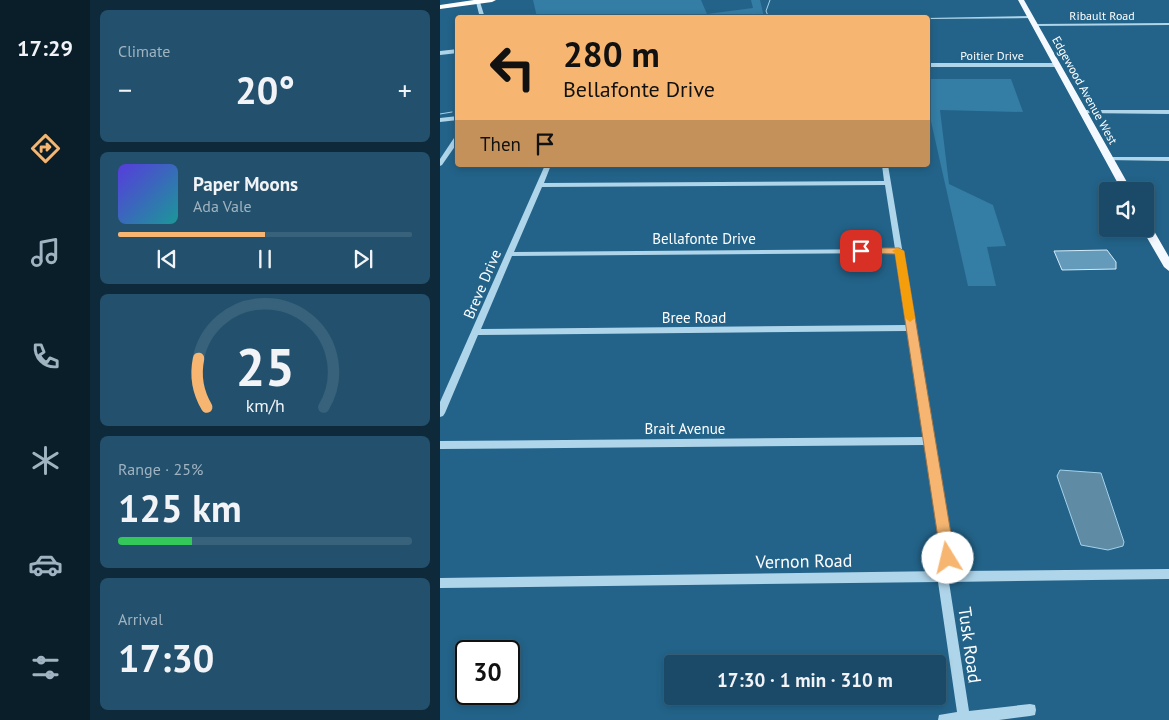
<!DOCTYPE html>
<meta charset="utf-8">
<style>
body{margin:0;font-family:"PT Sans",sans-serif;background:#23516d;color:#f1f3f6;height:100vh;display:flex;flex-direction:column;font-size:19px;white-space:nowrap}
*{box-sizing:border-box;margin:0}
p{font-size:16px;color:#9fb3c0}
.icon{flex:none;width:28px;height:28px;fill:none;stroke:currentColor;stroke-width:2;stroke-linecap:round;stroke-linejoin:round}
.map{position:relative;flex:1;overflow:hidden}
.details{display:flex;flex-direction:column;gap:10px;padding:10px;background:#0e2939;width:350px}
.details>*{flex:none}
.hud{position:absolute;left:15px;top:15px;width:475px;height:152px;border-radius:5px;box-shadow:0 2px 8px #0003,0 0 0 1px #38627b;background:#f6b671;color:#111;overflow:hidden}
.controls{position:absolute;left:659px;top:182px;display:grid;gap:10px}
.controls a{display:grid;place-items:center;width:55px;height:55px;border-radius:5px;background:#1a4a67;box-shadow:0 2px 8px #0003,0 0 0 1px #38627b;font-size:25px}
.speed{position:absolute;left:15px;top:640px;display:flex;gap:10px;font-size:25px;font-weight:700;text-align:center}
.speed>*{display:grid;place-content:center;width:65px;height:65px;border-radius:50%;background:#1a4a67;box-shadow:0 2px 8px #0003,0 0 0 1px #38627b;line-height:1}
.speed .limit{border:2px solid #111;border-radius:8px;background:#fff;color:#111}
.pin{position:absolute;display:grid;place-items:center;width:42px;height:42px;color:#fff;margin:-21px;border-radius:10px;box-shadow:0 2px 8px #0006}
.me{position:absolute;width:55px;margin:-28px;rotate:351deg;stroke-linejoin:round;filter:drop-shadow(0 0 4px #0008)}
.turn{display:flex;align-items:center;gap:18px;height:105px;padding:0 25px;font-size:22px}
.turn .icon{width:65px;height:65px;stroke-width:2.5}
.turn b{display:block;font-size:35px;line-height:42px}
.then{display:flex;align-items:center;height:48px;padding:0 25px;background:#0003;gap:10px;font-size:19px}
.big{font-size:38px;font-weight:600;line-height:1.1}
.details .tile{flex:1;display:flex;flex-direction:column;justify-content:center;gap:8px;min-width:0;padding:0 18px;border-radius:8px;background:#23516d}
.details .dial{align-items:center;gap:0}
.dial svg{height:130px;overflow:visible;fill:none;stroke:#38627b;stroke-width:7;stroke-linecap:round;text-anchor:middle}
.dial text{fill:#f1f3f6;stroke:none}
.song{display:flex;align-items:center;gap:15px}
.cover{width:60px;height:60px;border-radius:8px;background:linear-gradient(135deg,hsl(250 70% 55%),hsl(180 70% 35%))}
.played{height:5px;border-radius:2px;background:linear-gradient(90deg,#f6b671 50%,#38627b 50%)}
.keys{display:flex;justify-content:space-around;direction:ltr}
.heat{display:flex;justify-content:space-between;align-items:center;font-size:28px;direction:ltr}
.charge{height:8px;border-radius:4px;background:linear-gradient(90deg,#34c759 25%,#38627b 0)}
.trip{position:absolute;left:224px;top:655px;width:282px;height:50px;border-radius:5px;background:#1a4a67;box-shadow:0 2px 8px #0003,0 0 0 1px #38627b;font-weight:600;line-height:50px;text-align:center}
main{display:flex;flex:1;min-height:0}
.tabs{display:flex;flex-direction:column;width:90px;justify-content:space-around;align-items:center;background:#0a1e29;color:#9fb3c0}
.tabs .icon{width:35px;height:35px}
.tabs .active{color:#f6b671}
.tabs b{font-size:22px;color:#f1f3f6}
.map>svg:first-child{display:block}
.green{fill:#347da4}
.water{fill:#608ba5;stroke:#a3d2eb}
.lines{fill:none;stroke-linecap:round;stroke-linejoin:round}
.stream{stroke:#a3d2eb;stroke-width:1}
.building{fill:#649bbb;stroke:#d3ebf8}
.minor{fill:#afd5ea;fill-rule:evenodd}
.major{fill:#f3f9fe;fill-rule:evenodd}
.highway{fill:#fff;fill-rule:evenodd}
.route{fill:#f6b671;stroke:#a07649}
.slow{fill:#f59e0b}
.labels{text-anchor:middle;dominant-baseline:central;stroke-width:5;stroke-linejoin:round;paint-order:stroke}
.far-street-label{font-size:12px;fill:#fff;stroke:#236389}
.street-label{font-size:15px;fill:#fff;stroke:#236389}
.near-street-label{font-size:18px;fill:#fff;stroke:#236389}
</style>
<main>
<nav class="tabs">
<b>17:29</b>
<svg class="icon active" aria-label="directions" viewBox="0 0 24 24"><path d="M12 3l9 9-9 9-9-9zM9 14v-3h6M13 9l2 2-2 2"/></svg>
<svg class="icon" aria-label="music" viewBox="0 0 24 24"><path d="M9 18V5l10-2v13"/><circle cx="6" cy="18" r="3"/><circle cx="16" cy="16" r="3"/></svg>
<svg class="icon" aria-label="phone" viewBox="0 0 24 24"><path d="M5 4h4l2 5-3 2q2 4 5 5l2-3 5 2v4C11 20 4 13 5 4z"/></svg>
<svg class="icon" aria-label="climate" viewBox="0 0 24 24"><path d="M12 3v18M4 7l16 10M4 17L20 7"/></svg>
<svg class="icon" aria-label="car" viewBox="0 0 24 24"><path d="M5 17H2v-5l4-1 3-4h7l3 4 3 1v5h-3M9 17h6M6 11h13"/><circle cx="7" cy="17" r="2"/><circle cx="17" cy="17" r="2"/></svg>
<svg class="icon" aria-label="filters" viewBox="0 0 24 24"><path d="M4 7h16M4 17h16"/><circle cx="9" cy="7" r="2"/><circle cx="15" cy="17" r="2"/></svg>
</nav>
<section class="details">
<div class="tile"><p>Climate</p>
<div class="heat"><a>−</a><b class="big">20°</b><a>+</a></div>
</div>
<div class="tile">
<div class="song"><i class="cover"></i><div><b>Paper Moons</b><p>Ada Vale</p></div></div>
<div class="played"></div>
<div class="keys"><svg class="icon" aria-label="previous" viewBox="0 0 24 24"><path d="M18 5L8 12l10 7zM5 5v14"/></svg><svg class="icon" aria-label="pause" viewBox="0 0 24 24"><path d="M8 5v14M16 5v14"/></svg><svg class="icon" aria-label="next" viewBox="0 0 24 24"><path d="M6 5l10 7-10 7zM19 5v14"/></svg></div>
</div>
<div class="tile dial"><svg viewBox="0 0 100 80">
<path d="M14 69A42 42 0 1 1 86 69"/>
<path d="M14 69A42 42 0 0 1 9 39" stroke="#f6b671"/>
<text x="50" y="56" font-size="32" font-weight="700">25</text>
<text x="50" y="72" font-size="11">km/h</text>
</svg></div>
<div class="tile"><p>Range · 25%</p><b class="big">125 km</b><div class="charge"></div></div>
<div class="tile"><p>Arrival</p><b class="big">17:30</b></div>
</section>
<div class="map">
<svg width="729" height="720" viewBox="0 0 729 720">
<rect width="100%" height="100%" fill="#236389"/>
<!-- green -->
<path class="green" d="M93,0h168l6,14 46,-6 -2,-8h9l4,17h-227z
M488,79h83l12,33 -83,-2 9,74 44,21 13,41 -19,1 9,39h-28l-40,-178z"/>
<!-- water -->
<path class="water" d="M620,470l41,3 23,69 -1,4 -15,4 -27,-5 -24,-69z"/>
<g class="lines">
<!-- stream -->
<path class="stream" d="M329,18l-3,-7 4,-11
M0,114l12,-2"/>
</g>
<!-- building -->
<path class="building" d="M667,250l9,12v7l-54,1 -8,-19z"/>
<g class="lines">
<!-- minor -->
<path class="minor" d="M38,1l2,1 5,16h-5l-4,-16z
M591,16l2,1v1l-105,1 -2,-1z
M729,23v2l-134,1 -2,-1 2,-1z
M18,49v4l-18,2v-4z
M488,63h129l3,2 -3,2h-129z
M643,110h86v4l-88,-1v-2z
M18,116v4l-18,2v-4z
M18,134v8l-16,23 -2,1v-7l16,-24z
M669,157h60v4l-62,-1 -1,-1z
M105,165h6l-7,18 340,-2 -2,-16h6l68,406 213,-2v10l-220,3 20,129 61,-7 5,1 1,5 -1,5 -5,1 -31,4h-61l1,-5 18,-3 -19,-130 -498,6v-10l505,-7 -20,-126 -485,4v-8l484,-4 -17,-106 -429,4 -33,78 -2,3 -3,1v-15zM445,185l10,64 -381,3 28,-65zM455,253l11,72 -425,4 31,-73z"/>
<!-- major -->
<path class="major" d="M578,0h6l108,191h-10z
M705,221l5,3 19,33v14l-5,-4 -22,-38h3z"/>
<!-- highway -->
<path class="highway" d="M34,0h22l-4,2 -52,7v-4z"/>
</g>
<!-- route -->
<path class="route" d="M421,248h38l5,3 51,307 -2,4 -5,2 -5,-2 -2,-4 -46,-304 -37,-1v-4z"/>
<!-- slow -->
<path class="slow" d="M457,248l7,3 11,67 -5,4 -5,-4 -10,-65 -3,-2z"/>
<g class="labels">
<!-- far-street labels -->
<g class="far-street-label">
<text x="662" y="15">Ribault Road</text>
<text x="552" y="55">Poitier Drive</text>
<text transform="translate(645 90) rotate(61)">Edgewood Avenue West</text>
</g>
<!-- street labels -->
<g class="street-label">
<text x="264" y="238">Bellafonte Drive</text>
<text transform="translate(42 284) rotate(-67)">Breve Drive</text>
<text x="254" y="317">Bree Road</text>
<text x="245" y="428">Brait Avenue</text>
</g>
<!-- near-street labels -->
<g class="near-street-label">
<text transform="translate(364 561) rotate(-1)">Vernon Road</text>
<text transform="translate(530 645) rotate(82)">Tusk Road</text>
</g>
</g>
</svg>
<div class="controls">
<a><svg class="icon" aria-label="sound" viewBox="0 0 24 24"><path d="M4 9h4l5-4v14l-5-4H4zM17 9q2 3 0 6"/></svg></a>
</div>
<div class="speed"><div class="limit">30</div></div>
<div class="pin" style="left:421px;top:251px;background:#d93025"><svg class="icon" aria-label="arrive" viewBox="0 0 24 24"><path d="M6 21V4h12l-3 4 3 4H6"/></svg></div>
<svg class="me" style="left:508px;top:558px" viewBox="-20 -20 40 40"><circle r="19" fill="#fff"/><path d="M0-13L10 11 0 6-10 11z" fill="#f6b671"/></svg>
<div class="trip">17:30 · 1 min · 310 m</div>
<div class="hud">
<div class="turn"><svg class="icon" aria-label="left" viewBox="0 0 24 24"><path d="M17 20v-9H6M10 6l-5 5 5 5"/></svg><div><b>280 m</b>Bellafonte Drive</div></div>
<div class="then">Then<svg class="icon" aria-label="arrive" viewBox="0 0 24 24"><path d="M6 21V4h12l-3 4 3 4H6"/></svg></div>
</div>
</div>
</main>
